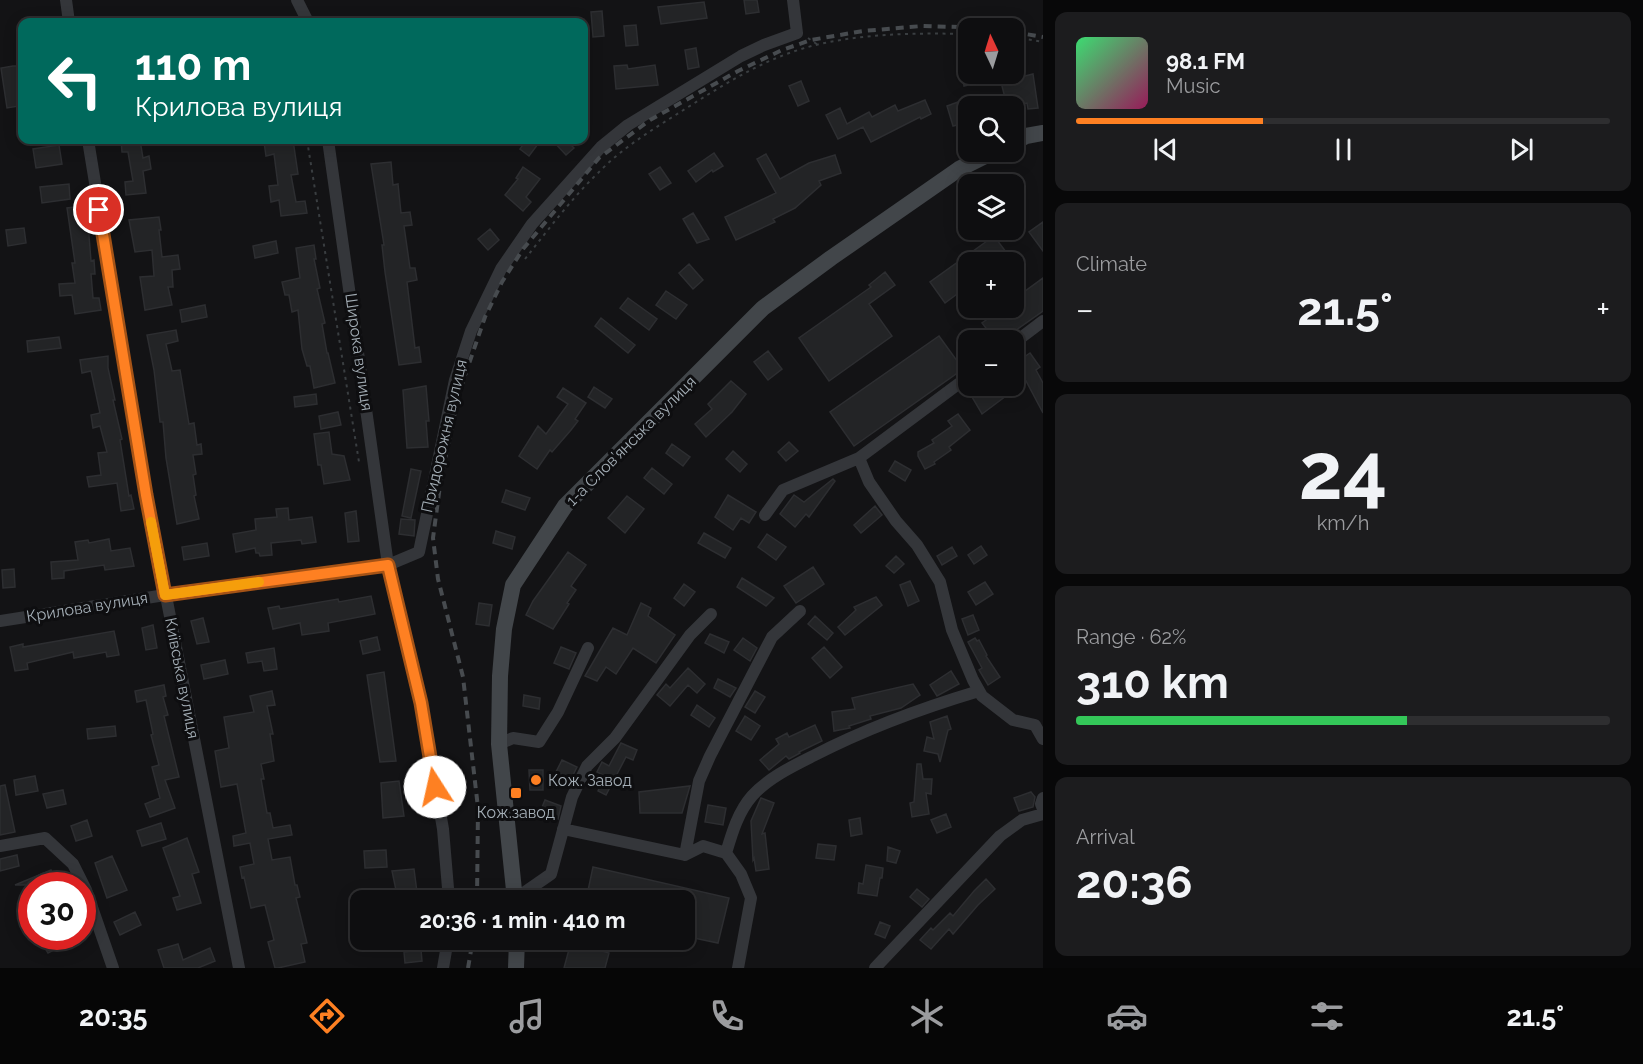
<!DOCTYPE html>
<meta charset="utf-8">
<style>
body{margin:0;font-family:Raleway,sans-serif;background:#1c1c1e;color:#f1f3f6;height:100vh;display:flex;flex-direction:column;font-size:22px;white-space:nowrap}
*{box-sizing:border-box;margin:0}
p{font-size:20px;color:#9b9c9f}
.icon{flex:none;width:33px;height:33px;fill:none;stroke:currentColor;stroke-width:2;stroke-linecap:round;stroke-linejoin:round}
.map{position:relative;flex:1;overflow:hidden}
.panel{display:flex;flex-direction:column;gap:12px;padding:12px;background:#080809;width:600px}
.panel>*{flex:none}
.guide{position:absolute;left:18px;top:18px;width:570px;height:126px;border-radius:12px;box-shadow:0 3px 15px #0003,0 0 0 2px #2e2e30;background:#00695c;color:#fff;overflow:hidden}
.needle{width:39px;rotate:356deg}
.buttons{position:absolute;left:958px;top:18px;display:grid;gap:12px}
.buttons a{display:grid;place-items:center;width:66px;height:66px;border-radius:12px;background:#0e0e10;box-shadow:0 3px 15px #0003,0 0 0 2px #2e2e30;font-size:30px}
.speed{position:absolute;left:18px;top:872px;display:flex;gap:12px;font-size:30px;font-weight:700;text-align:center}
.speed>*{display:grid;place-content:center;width:78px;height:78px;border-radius:50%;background:#0e0e10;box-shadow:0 3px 15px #0003,0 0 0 2px #2e2e30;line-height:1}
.speed .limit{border:9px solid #d22;background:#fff;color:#111}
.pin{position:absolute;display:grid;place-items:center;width:51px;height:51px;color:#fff;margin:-26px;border:3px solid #fff;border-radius:50%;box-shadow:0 2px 6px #0007}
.me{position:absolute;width:66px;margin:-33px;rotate:350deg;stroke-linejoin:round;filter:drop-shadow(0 0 4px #0008)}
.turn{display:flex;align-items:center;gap:21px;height:126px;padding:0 18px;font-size:27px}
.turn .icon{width:78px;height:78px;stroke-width:2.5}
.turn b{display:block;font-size:42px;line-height:51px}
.big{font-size:45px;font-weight:700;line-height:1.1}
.panel .card{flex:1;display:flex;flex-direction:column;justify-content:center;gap:9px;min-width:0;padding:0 21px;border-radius:12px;background:#1c1c1e}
.panel .dial{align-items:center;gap:0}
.dial b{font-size:78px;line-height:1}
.song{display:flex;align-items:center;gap:18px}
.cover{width:72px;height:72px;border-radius:9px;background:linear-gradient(135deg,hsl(140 70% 55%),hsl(330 70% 35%))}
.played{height:6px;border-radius:3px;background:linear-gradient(90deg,#fe8022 35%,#2e2e30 35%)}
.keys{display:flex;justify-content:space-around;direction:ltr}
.heat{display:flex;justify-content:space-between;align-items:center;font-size:33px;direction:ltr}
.charge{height:9px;border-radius:4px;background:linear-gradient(90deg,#34c759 62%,#2e2e30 0)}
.trip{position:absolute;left:350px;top:890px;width:345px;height:60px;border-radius:12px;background:#0e0e10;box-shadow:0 3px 15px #0003,0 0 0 2px #2e2e30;font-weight:700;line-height:60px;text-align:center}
.menu{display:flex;height:96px;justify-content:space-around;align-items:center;background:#060606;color:#9b9c9f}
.menu .icon{width:42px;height:42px}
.menu .selected{color:#fe8022}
.menu b{font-size:27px;color:#f1f3f6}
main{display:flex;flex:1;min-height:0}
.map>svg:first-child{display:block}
.building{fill:#232426;stroke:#2d2e31;stroke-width:1.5}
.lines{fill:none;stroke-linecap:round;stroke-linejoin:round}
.path{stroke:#3a3e41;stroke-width:2;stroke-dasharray:3 4.5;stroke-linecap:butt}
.street{stroke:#34363a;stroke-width:12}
.secondary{stroke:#42464a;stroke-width:16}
.rail{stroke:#474b4f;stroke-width:4;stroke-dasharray:8 6;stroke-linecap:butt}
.route-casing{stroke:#a55316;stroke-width:15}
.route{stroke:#fe8022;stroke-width:10}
.slow{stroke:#f59e0b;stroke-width:10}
.poi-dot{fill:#fe8022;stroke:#0e0e10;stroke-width:2}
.labels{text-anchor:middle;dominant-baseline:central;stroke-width:6;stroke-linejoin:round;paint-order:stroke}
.street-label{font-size:16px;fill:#a4aeb6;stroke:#0e0e10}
.poi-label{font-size:16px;fill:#a4aeb6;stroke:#0e0e10;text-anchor:start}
</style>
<main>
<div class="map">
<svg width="1043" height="968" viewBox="0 0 1043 968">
<rect width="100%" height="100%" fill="#131315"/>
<!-- building -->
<path class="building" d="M744,0h13l2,12 -13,2z
M704,2l3,16 -46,6 -3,-17z
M602,11l2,25 -11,1 -2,-25z
M636,25l2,20 -12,1 -2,-20z
M696,48l3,19 -11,2 -3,-19z
M627,65l1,4 27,-4 3,20 -42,4 -2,-23z
M13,66h9v32l-5,1 2,7 -12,2 -6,-40z
M968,74h29v4l-33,8 -2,-11z
M1033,74l5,34 -10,1 -1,-6 -20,3 -6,-24z
M801,81l8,20 -11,5 -9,-20z
M925,100l6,14 -10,5 -1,-2 -49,25 -8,-15 -25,12 -12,-24 14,-7 7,16 22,-12 3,5 23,-12 3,6z
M958,102l7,21 -12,3 -6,-20z
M121,140h19l3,18 6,-2 2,13 -8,2 3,22 -20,2 -1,-13 8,-1 -5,-29h-6z
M280,140h13l5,34 -7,1 5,27 9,-1 2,12 -26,3 -2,-16 -8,2 -2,-16 9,-1 -4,-31 -8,2 -2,-14z
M526,140h15l-12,16 -9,-7z
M552,140h14l8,8 -8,7z
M59,145l3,19 -26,4 -3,-19z
M714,153l9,13 -10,6 -1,-2 -16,12 -8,-11z
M766,154l14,25 29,-16 26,-8 6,18 -22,8 2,4 -26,23 -22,11 2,3 -39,18 -11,-23 51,-24 -19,-34z
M391,162l2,23 5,-1 3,29 9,-1 2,13 -8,1 6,42h5l2,12 -10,2 8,66 4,-1 2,15 -22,3 -14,-93 -3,-27h2l-13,-81z
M523,167l17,12 -14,18 5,5 -8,9 -18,-16 13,-16 -2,-1z
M660,167l11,16 -11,7 -11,-16z
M69,184l1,15 -28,4 -2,-16z
M82,206l2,18 4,-1 3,38 3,-1 1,14h-4l2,24h6l2,12 -26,4 -3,-19 -12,1 -1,-12 16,-1 -3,-20h3l-8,-55z
M693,213l16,26 -12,4 -14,-24z
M159,217l2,13h-2l3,27 16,-2 2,14 -8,1 1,17h-5l4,18 -27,5 -5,-33 14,-1 -2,-26 -17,2 -6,-32z
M1043,222v29l-14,-19z
M24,228l2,15 -18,3 -2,-16z
M490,229l9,11 -11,10 -10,-11z
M994,236l15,20 -9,6h-31v23l-24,18 -15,-21z
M276,241l2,12 -23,5 -2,-12z
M314,245l2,14h-2l6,29 -3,1 8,34 -3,1 5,29h1l7,30 -21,5 -4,-22h-3l-5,-17 -4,-39 -6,2 -3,-17h-4l-3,-13 18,-4 -4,-30z
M689,264l14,16 -10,9 -14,-16z
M885,272l10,13 -26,19 23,32 -63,45 -30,-43 72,-51 -2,-2z
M1043,278v33l-41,29h-7l-13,-17 21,-15h11v-9z
M666,291l21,14 -11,14 -20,-14z
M628,298l29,21 -8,11 -29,-22z
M205,305l2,12 -25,5 -2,-12z
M601,318l34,27 -7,8 -33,-27z
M176,330l2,11 -12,3 6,27 8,-1 9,54 5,-1 3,22 4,-1 1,10 -9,1 3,19 -3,1 3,20 -2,1 5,23 -22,5 -11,-66 -3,-36h-3l-6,-52 -7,-35z
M939,336l24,33 -109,77 -24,-34z
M59,337l2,11 -33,4 -1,-11z
M768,351l14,18 -14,11 -14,-18z
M1030,353l10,14 -4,3 7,13v30l-17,-32 -44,33 -10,-17 18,-11h24v-22z
M108,356v12l7,32h-2l9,39 -2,1 9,56 2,-1 3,14 -13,2 -4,-28 -28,4 -2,-10 14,-2 -3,-22 9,-1 -7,-26 -7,2 -2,-13 9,-2 -9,-42 -9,2 -2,-13z
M731,381l15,13 -14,18 -26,25 -11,-13 17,-15 -4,-5z
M426,386l3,35h-3l2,26 -21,1 -4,-58z
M594,387l18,12 -7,9 -17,-11z
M563,388l23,15 -11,16 3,2 -7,9 -19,22 -2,-2 -13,19 -18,-13 19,-30 8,8 22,-30 -11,-7z
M316,394l1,10 -22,3 -1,-10z
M338,412l3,13 -20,4 -2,-13z
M958,414l12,16 -21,17 2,3 -17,12 1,2 -10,5 -7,-13v-4l16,-9 -2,-3 20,-14 -4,-5z
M329,432l3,22 12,2 6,24 -26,4 -3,-19h-3l-4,-31z
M789,442l9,9 -12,10 -8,-9z
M672,444l18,13 -7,9 -17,-13z
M733,451l14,13 -7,8 -14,-13z
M895,461l16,9 -6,11 -16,-10z
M652,468l20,16 -8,10 -20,-16z
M411,469l10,2 -10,47 -9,-2z
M833,479l2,2 -26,36 -3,-3 -11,13 -15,-13 14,-19 10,7z
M506,490l24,8 -5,12 -23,-8z
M728,495l28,17 -7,11 -8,-5 -8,12 -18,-13z
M627,496l17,13 -19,24 -17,-15z
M875,506l7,9 -21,18 -7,-8z
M288,508l1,12 23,-3 4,25 -14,2 -1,-4 -30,3 1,12 -12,1 -1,-3h-3l-1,-5 -19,4 -3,-18 23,-4 -1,-11 22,-2 -1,-8z
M356,511l3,30 -11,1 -3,-29z
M401,519l14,1 -1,16 -15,-2z
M496,531l19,6 -3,12 -19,-6z
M704,533l27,15 -6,10 -27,-15z
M767,534l19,13 -10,13 -18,-13z
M109,539l2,12 19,-3 4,18 -29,4 -1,-5 -40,6v7l-12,1 -1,-17 27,-2 -3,-18 13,-2 1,3z
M207,543l2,13 -25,4 -2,-13z
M981,546l6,9 -13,9 -6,-9z
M952,547l5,9 -15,9 -5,-9z
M568,552l18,13 -15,21 5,4 -9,13 2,1 -16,25 -27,-14 7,-14z
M896,556l8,8 -10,9 -8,-7z
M813,567l11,17 -28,19 -12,-17z
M14,569l1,18 -12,1 -1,-18z
M742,578l32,20 -8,8 -29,-19z
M910,581l9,20 -11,5 -8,-21z
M985,582l8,12 -17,11 -8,-13z
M684,584l11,8 -11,14 -10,-8z
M371,596l4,18 -47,9 1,8 -27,4 -2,-12 -27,6 -5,-21 11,-2 1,3 58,-10 1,3z
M876,597l6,8 -37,30 -7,-8 18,-17 -2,-3z
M479,603l13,2 -3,21 -13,-2z
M641,603l10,5 -3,8 27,19 -19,28 -23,-15 -17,26 -10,-7 -9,14 -12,-5 28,-48 14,7z
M973,615l6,15 -11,5 -6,-16z
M815,616l18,17 -6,7 -19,-16z
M203,618l6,24 -12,2 -6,-23z
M153,625l4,23 -11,2 -4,-22z
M114,631l5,24 -12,2 -1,-5 -32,6 -1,-6 -46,11 1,6 -13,2 -5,-24 13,-3v3z
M710,634l19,8 -5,11 -19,-10z
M377,637l3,13 -17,4 -3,-13z
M743,638l14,10 -7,13 -16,-11z
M975,638l2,3 2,-1 8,15 -1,1 14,21 -12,8 -9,-15 3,-2 -14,-26z
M561,647l15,6 -7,16 -15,-6z
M824,647l18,20 -12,11 -18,-20z
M274,648l3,21 -13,2 -2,-10 -14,2 -2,-10z
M225,660l3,14 -24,5 -3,-14z
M688,668l17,16 -8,9 -9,-8 -18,21 -13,-11 9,-11 4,4z
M951,671l8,13 -22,12 -7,-11z
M384,672l12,89 -16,1 -13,-87z
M718,679l18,9 -6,9 -16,-9z
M913,684l7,11 -19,13 -31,8 1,3 -22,7 1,2 -16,3 -2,-19 23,-3 -3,-11z
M164,685l2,11 -3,1 5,18 -4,1 15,61 -14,3 10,28 -25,9 -5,-13 15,-6 -8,-31 7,-2 -8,-30 2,-1 -7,-34 -9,2 -2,-11z
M272,691l3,14 -8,1 6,28h-3l4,27 -13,3 3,15h-3l6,34h3l3,15 17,-3 2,10 -24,4 4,21 18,-3 5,28h2l3,12 -4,1 11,45 -6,1 4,18 -27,6h-3l-7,-26 6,-2 -9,-35 -14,3 -7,-31 -2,1 -2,-11 14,-3 -4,-21 -16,3 -1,-10 13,-3 -9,-49 -16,3 -6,-36 14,-3 -5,-31 30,-5 -4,-16z
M755,691l10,6 -10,16 -10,-6z
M524,695l16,3 -1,11 -16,-3z
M697,705l18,13 -6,9 -18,-12z
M745,716l15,10 -9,14 -15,-9z
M947,716l4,13 -3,1 -8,32 -2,-8 -14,-3 3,-14 7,2 -4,-17z
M815,725l7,16 -23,11 1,1 -11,6 -3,-3 -17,14 -9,-10 19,-16 -3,-5 11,-6 2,4z
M115,726l1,10 -28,3 -1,-10z
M621,743l16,7 -4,10 -7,-3 -20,38 -8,-4 7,-15 -8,-4 5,-10 7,4z
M562,760l15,7 -6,12 -15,-7z
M917,764h4l2,15h9l-1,15 -5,-1 3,21 -17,3 -2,-14 4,-1z
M529,770h14v20h-13z
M35,776l3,15 -22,4 -2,-15z
M399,781l5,35 -21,2 -2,-35z
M5,785l10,47 -15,3v-49z
M690,786l-8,27h-42l-1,-21z
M63,790l3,14 -19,4 -4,-14z
M1031,792l4,5 -2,10 -14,4 -5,-13z
M761,798l13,5 -12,31 3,-1 4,36 -13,2 -2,-13 -1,2 -2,-39z
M545,800l16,6 -3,13 -18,-7z
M708,805l18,3 -3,17 -18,-3z
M946,814l5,13 -14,6 -6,-13z
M860,818l2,16 -11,2 -2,-16z
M87,820l5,16 -16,5 -5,-15z
M161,823l5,16 -24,7 -5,-15z
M187,838l12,34 -7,2 9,29 -24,7 -4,-12 7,-2 -17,-48z
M818,844l18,2 -2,14 -18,-2z
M888,847l12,4 -4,12 -9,-2z
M386,850l1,17 -22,1 -1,-17z
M17,855l2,11 -19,5v-12z
M112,856l15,34 -20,8 -12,-35z
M866,865l17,3 -1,10h-2l-3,18 -19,-3 1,-10 4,1z
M593,867l136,31 -11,45 -34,-7v-36h-98z
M414,869l4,31h-20l-6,-29z
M51,870l4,10 -14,5h-26z
M986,879l9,10 -17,16 -25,29 -4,-5 -18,20 -11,-9 11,-12 2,2 17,-17 3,3 21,-25z
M917,889l12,10 -7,8 -12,-10z
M135,912l6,13 -21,10 -6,-13z
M880,922l10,4 -5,12 -10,-4z
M55,936h26l-33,17 -6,-10z
M571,942l38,11 -4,15h-41z
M178,944l5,16 27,-12 5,13 -17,7h-34l-6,-18z
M421,950l1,11 -17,2 -1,-11z"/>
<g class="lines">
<!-- path -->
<path class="path" d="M1014,37l29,5
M808,38l10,7
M307,140l52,322
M525,259c23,-29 46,-60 73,-86 22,-23 49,-40 76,-57 46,-29 92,-60 146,-72 49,-11 99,-11 149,-10"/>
<!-- street -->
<path class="street" d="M66,0l3,22
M297,0l11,22
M88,140l58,354 93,474
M328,140l60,425 33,138 22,126 6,71
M1014,343l29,-22
M859,458l10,24 27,39 21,24 23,37 12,48 21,50 9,16 31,24 22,5 8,14
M765,515l18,-25 76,-32 110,-82
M0,621l165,-26 223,-30 31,-13 36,-172 16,-49 30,-62 31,-45 69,-77 27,-22 113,-69 23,-11 33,-12 -4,-33
M499,744l14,-6 26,4 19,-30 30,-64
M1043,798l-2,6 2,5
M563,829l122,26 18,-9 23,7 15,21 10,24 -13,70
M0,846l45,-8 28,26 13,26 27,78
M726,853c6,-20 12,-41 26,-57 16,-18 41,-30 61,-40 54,-28 109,-48 166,-65
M685,855l14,-74 11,-25 62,-119 28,-26
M515,899l36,-25 21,-77 15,-31 28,-28 75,-103 21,-21
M443,968l5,-29
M875,968l125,-132 22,-16 21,-6"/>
<!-- secondary -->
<path class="secondary" d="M1014,142l12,-6 17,-3
M515,900l-16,-156 1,-68 4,-47 9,-44 52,-79 198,-198 68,-50 128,-89 34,-17
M516,968l1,-29"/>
<!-- rail -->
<path class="rail" d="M1014,32l29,5
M477,900l1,-92 -15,-131 -25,-98 -5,-41 8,-60 18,-85 26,-76 17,-35 21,-33 76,-91 51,-38 88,-49 44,-21 29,-10 52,-9 59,-5 70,2
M468,968l5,-29"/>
</g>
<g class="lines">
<!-- route casing -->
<g class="route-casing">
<path id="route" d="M99,210l47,285 19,100 223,-30 33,138 14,84"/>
</g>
<!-- route -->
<use href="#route" class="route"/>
<!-- slow -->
<path class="slow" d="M151,522l14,73 94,-13"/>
</g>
<!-- markers -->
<g class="poi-dot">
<circle cx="536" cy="780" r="6"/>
<rect x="510" y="787" width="12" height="12" rx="3"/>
</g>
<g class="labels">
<!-- street labels -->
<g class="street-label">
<text transform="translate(359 352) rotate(82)">Широка вулиця</text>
<text transform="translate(444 436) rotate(-77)">Придорожня вулиця</text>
<text transform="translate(631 441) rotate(-45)">1-а Слов’янська вулиця</text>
<text transform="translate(87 607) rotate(-9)">Крилова вулиця</text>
<text transform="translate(182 678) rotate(79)">Київська вулиця</text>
</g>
<!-- poi labels -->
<g class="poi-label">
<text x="548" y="780">Кож. Завод</text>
<text x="516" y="812" text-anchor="middle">Кож.завод</text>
</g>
</g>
</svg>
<div class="buttons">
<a><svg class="needle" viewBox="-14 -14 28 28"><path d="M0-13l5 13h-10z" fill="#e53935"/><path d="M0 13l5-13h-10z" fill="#9b9c9f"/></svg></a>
<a><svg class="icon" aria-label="search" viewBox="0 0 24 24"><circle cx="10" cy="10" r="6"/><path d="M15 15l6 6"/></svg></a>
<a><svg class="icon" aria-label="layers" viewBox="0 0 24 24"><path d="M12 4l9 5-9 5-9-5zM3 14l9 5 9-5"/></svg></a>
<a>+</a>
<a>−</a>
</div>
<div class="speed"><div class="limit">30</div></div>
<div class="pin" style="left:99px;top:210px;background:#d93025"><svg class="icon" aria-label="arrive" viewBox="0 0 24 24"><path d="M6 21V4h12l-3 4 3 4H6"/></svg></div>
<svg class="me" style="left:435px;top:787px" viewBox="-20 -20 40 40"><circle r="19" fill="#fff"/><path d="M0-13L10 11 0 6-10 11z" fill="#fe8022"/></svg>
<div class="trip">20:36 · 1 min · 410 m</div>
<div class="guide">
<div class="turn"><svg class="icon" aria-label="left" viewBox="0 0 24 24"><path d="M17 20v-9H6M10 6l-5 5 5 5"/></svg><div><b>110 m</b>Крилова вулиця</div></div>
</div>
</div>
<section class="panel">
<div class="card">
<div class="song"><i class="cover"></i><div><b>98.1 FM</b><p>Music</p></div></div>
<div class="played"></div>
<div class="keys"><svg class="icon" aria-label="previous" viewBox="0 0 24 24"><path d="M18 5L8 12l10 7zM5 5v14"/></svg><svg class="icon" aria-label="pause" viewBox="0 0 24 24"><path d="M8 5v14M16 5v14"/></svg><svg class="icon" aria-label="next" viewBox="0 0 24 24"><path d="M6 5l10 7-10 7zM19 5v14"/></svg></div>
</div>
<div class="card"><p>Climate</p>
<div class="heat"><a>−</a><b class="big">21.5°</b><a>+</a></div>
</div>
<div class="card dial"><b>24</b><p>km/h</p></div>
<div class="card"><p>Range · 62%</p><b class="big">310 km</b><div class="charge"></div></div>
<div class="card"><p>Arrival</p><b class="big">20:36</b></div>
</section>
</main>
<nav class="menu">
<b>20:35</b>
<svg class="icon selected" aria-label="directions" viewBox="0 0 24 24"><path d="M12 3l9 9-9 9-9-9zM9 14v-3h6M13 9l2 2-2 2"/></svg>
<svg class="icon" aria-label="music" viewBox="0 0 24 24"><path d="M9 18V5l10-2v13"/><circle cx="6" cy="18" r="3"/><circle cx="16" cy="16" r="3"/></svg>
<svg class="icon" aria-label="phone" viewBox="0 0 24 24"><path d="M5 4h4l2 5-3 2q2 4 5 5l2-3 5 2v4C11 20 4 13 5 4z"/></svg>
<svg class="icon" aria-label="climate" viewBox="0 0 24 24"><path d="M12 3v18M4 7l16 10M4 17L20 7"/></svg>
<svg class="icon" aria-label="car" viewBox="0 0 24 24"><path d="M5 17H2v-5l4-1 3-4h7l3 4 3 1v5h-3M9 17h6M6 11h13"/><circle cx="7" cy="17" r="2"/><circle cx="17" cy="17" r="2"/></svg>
<svg class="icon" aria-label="filters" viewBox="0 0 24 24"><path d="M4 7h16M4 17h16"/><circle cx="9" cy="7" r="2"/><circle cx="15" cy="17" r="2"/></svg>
<b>21.5°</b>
</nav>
